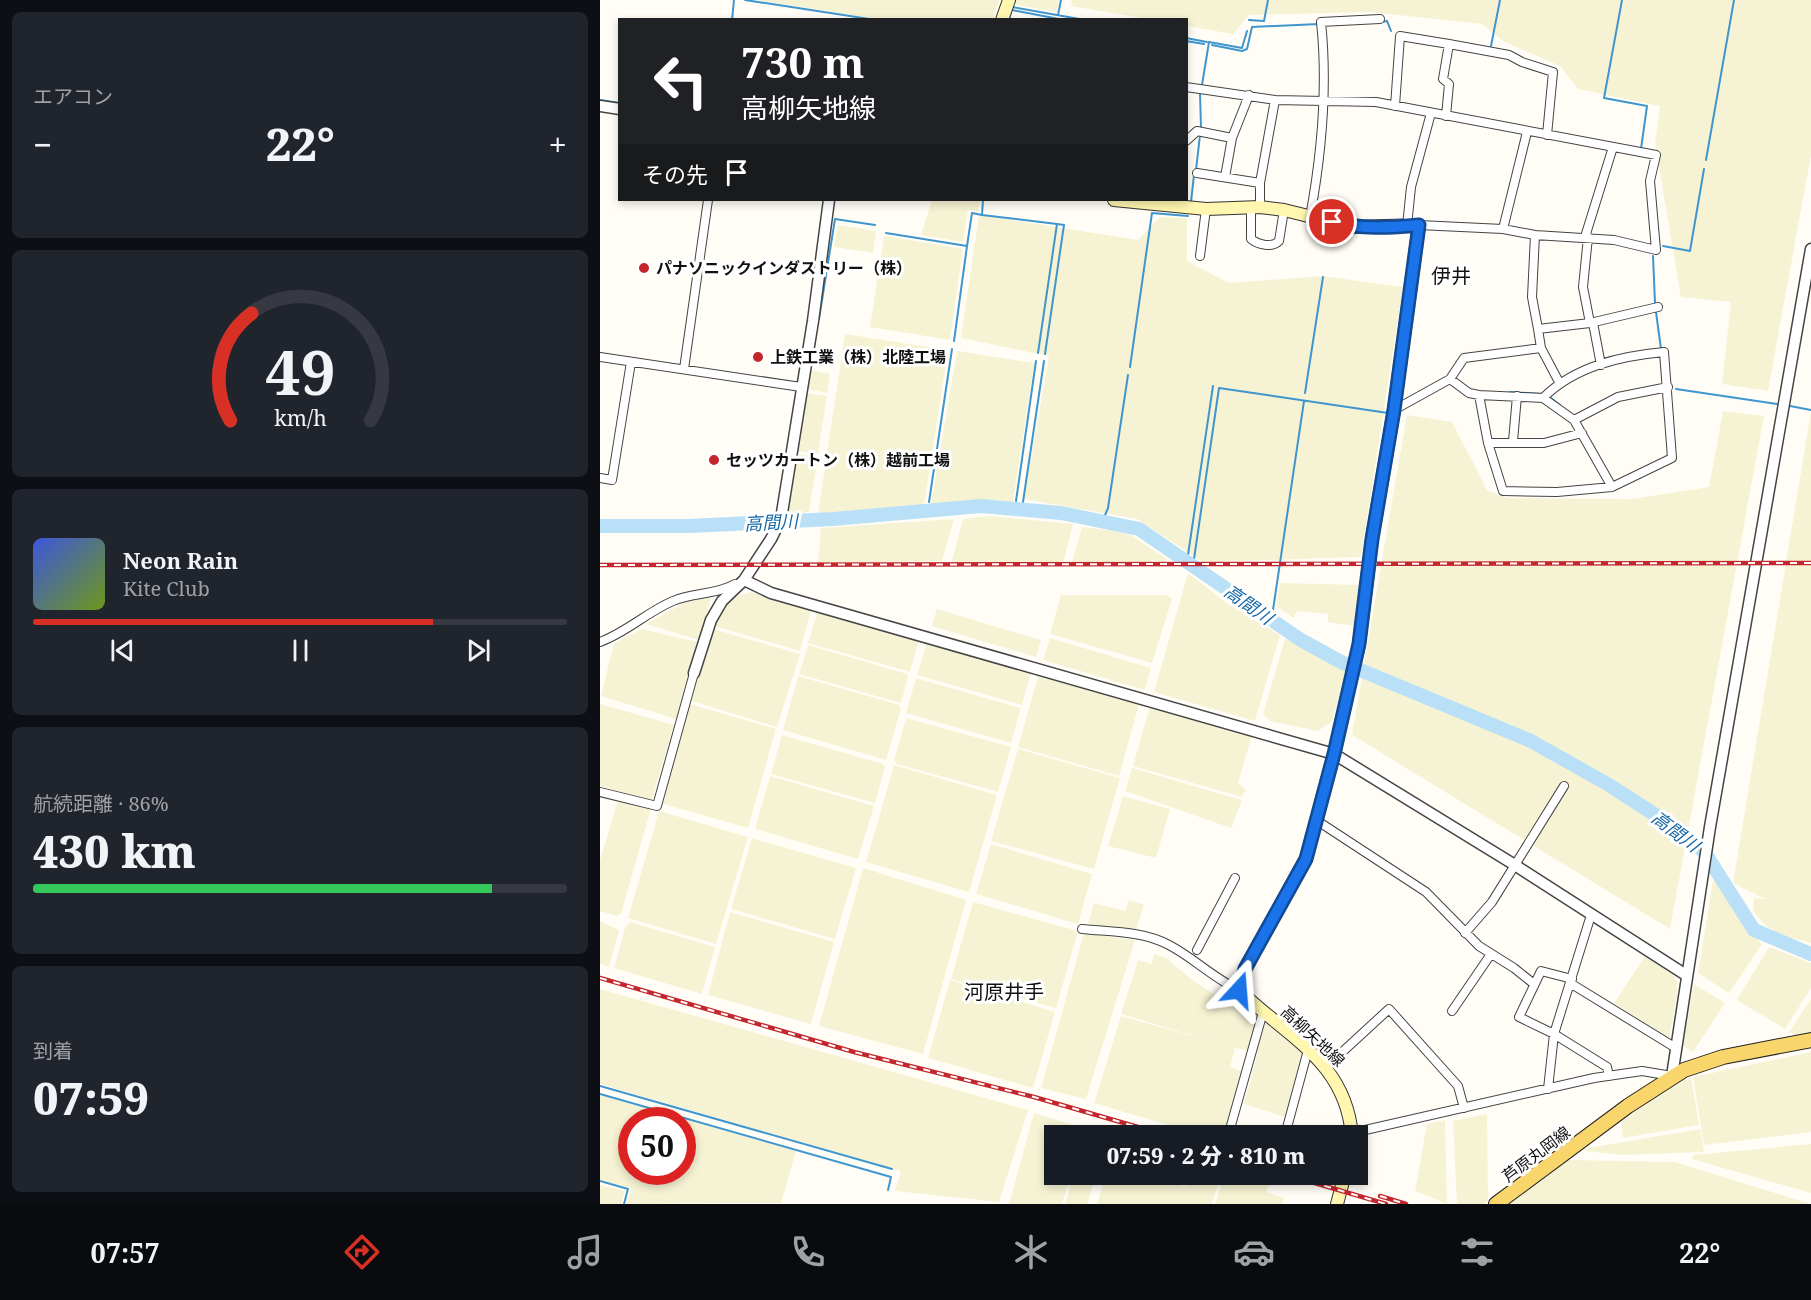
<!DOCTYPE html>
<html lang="ja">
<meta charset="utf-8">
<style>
body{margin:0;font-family:"Noto Serif","Noto Sans JP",serif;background:#20242c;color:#f1f3f6;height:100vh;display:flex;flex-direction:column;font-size:22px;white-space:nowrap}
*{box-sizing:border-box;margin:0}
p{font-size:20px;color:#9ea1a6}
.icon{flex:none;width:33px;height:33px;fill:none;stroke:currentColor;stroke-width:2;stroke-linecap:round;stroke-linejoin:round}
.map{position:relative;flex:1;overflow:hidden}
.panel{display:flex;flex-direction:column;gap:12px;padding:12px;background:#0d0f14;width:600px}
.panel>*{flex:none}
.guide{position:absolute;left:18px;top:18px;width:570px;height:183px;border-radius:0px;box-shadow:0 3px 9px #0003;background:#202124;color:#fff;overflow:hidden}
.speed{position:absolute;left:18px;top:1107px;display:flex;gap:12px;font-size:30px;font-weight:700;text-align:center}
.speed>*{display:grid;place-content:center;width:78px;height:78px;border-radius:50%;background:#171b24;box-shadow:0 3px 9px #0003;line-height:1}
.speed .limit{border:9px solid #d22;background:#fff;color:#111}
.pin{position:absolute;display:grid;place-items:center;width:51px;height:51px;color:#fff;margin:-26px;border:3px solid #fff;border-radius:50%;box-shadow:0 2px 6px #0007}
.me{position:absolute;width:66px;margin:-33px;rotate:19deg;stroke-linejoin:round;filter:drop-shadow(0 0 4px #0008)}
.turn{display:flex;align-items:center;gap:21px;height:126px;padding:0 24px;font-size:27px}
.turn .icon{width:78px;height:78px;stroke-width:2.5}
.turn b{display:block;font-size:42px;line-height:51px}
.then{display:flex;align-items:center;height:57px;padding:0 24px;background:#0003;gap:12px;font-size:22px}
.big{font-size:45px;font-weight:800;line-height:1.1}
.panel .card{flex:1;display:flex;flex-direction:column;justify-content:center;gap:9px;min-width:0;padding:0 21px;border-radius:9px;background:#20242c}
.panel .dial{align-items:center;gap:0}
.dial svg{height:156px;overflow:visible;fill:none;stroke:#363941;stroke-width:7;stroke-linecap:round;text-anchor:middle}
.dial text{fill:#f1f3f6;stroke:none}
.song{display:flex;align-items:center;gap:18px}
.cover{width:72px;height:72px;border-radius:9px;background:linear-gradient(135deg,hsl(230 70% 55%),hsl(80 70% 35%))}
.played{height:6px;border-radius:3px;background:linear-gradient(90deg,#d93025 75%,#363941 75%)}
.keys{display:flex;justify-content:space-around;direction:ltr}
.heat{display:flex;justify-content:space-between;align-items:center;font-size:33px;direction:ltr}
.charge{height:9px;border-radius:4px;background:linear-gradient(90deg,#34c759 86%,#363941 0)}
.trip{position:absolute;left:444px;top:1125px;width:324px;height:60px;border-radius:0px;background:#171b24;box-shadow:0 3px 9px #0003;font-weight:800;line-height:60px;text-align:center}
.tab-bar{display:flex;height:96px;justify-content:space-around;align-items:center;background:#090b0e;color:#9ea1a6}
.tab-bar .icon{width:42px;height:42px}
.tab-bar .active{color:#d93025}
.tab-bar b{font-size:27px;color:#f1f3f6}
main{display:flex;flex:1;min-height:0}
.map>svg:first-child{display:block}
.farmland{fill:#f6f3d4;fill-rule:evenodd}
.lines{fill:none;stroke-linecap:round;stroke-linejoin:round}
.stream{stroke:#3f96cf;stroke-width:2}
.river{stroke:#b9e0f7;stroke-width:14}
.minor-casing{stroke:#444;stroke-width:10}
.tertiary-casing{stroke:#444;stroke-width:13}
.secondary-casing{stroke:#333;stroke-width:14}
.primary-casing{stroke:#222;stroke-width:16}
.minor{stroke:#fff;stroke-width:8}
.tertiary{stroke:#fff;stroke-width:10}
.secondary{stroke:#fff6b0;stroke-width:12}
.primary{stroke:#f9d66b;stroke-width:14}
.rail-casing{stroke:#c4262e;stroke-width:4.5}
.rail{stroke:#fff;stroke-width:2;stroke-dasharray:7;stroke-linecap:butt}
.route-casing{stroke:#114b97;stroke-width:15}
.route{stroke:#1a73e8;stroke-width:10}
.poi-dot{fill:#c4262e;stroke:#fff;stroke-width:2}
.labels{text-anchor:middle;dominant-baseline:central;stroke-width:6;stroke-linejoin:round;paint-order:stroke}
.poi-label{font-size:16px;font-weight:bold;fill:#111;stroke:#fff;text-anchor:start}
.street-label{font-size:16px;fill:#111;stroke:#fff}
.water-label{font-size:18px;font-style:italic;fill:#1768a6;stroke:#fff}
.quarter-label{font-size:20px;fill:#111;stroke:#fff}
</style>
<main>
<section class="panel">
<div class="card"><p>エアコン</p>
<div class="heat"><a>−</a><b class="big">22°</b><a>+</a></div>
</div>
<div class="card dial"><svg viewBox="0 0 100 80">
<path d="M14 69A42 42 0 1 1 86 69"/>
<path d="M14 69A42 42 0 0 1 25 14" stroke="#d93025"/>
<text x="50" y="56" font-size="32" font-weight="700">49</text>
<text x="50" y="72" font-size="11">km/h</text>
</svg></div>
<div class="card">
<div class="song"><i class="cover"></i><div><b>Neon Rain</b><p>Kite Club</p></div></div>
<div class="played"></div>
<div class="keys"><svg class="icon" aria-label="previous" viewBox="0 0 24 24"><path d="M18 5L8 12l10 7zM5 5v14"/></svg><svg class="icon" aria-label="pause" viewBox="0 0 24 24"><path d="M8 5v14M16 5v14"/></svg><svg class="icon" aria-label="next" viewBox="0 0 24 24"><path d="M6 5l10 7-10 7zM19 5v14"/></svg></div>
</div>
<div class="card"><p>航続距離 · 86%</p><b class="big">430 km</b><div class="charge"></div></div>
<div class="card"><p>到着</p><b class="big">07:59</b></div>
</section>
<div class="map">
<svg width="1211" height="1204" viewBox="0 0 1211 1204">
<rect width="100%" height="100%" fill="#fffdf5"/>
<!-- farmland -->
<path class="farmland" d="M154,0h245l-6,19 -108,1z
M413,0h46l-2,12 -45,-8z
M472,0h739v155l-43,236 -46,-7 9,-82 -50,-5 -26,-154 5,-37 -82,-17 -18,-23 -55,-24 -23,-18 -112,-12 -121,3 -16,19 -46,-8 -1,-6 -38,-1 -77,-13z
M332,200h48l-2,12 -10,-2 -5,32 -42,-7z
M379,215l159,25 22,-23 27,1v43l42,22 93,-7 81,11 -42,270 -158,5 -66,-43 -113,-20 25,-143 -88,-18z
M238,225l38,6 -3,22 -39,-6z
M284,236l79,13 -13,91 -80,-13z
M245,334l103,16 -24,156 -106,7z
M357,351l77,12 -21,139 -19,-2 -63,5z
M210,370l20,4 -3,19 -20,-4z
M207,393l20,3 -9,58 -20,-3z
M1123,411l41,5 -94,513 -318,-194 55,-320 45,7 35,68 19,8 126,1 77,-12z
M1211,412v531l-27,-7 -19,-11 -12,-14 1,-13 11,1 -32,-16z
M198,454l20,3 -9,55 -21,2z
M389,516l84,8 -10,40h-112l12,-45z
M354,519l-12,42 -124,2 3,-35z
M482,527l36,4 14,5 34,22 -1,4 -13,-2 -1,5 -79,-2z
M588,573l40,31 52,31 -25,86 -101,-29z
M680,583l80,2 -6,41 -26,-4v-8l-31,-3 -3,7 -18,-12z
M151,592l60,18 -11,41 -86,-25 15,-27z
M461,595h106l5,4 -20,64 -102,-29z
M111,598l-12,42 -53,-16 45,-25z
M337,609l104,31 -5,17 -104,-31z
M218,610l101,30 -9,32 -102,-29z
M42,629l55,13 -21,77 -75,-23 13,-53z
M113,629l87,25 -23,73 -86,-26z
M687,632l29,23 31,13 -15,53 -14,10 -48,-10 -7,-7z
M450,638l101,30 -6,22 -102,-30z
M327,642l104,30 -9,33 -105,-30z
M208,645l99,29 1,3 -7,26 -102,-29z
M198,676l101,29 2,4 -15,51 -103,-30z
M438,676l101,28 -20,72 -101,-29z
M316,678l105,30 -10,35 -105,-30z
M0,704l74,21 -23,77 -51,-16z
M90,704l86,25 -28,99 -85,-24z
M550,706l102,29 -14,48 8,7 -4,7 -109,-31z
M306,718l105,29 -13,45 -101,-28 -3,-4z
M182,735l101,29 2,3 -10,36 -104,-29z
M418,749l102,29 -26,91 -103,-28z
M294,765l103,30 -28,97 -103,-30z
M532,768l110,32 -11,28 -106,-37z
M170,776l104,30 -16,53 -103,-30z
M523,796l47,13 -14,49 -48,-12z
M18,801l31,7 1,4 -29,102 -4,2 -17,-5v-51z
M59,811l89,26 -32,107 -88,-26z
M152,838l104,30 -21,71 -104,-30z
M391,844l101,30 -14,50 -102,-30z
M263,868l103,32 -43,154 -104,-28z
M1113,881h5l29,50 15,13 -33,49 -31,-20z
M529,900l15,5 -9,27 -47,-8 6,-21 31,8z
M373,902l105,29 -22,77 -105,-29z
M130,912l104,30 -23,82 -103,-29z
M0,921l19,9 -10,37 -9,-3z
M30,922l85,25 -13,47 -88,-26 11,-40z
M484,933l51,7 -49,159 -45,-11z
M1169,947l42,16v25l-26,41 -48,-29z
M554,954l12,4 29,24 62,40 -8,29 -14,-3 -5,19 14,5 -22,63h-20l-108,-32 27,-87 90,25 -90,-27 17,-54 14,4z
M1045,956l29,20 3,6v14l-8,42 -55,-35z
M350,980l105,32 -22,76 -105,-30z
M1094,984l31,19 -32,49 -10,-6z
M0,989l428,121 -29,92 -104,-11 6,-20 -301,-87z
M1211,999v35l-14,2 -8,-4z
M666,1023l36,30 -17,64 -41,-13 14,-52 -2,-4z
M1211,1052v80l-107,13 -11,-68z
M1091,1077l8,48 -76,13 -2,-16 33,-23z
M0,1095l196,56 -15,52 -154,1 4,-16 -31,-8zM82,1120v52h-50v-52z
M434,1113l45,14 -1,8 -24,1v38l17,1 -9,29h-53z
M887,1114l1,87 -3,3h-28l-4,-83z
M845,1120l2,84 -32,-13 12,-67z
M1100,1129l4,23 -83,3 -36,-4 3,-3z
M1211,1144v49l-119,-34 1,-4z
M968,1160l107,2 136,42h-301z
M474,1175h22l-9,29h-22z
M506,1175h37l43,12 4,-12h31l-9,29h-115z
M624,1175h11l34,9 -3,8 18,6 -2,6h-67z
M0,1185l25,6 -4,13h-21z"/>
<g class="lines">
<!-- stream -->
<path class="stream" d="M145,0l131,20
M1022,0l-18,98 43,8 -6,43
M412,10l52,10
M458,15l3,-15
M132,20l2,-20
M409,20l3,-13 73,13
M649,20l15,1 4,-21
M782,22l5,-1 4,10
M586,38l21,4
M586,41l18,3
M612,45l30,6 5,-2 5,-22 67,-3
M891,46l9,-46
M602,85l7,-43 33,6 5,-17
M600,93l1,35
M0,100l20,3
M1106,160l28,-160
M596,170l4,-35
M591,202l3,-27
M382,215l75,9 -19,129
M286,233l81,13 -13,95
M367,246l5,-33 10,2 1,-15
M1063,246l27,5 14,-82
M1053,256l2,47
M1056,312l5,37
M219,319l16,-100 40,6
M445,354l19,-129 -7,-1
M530,367l22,-154 36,3
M1076,389l101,15
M910,392l33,2
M705,393l18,-116
M951,398l9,7
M1190,406l21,4
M416,501l20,-140
M329,502l23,-153
M423,502l21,-141
M503,520l5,-12 20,-133
M588,555l25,-169
M594,559l25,-171 169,25
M673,610l31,-209
M0,1086l292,83
M0,1094l291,83 -3,13
M0,1181l28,8 -4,15"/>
<!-- river -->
<path class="river" d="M0,526h90l143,-7 148,-13 80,7 78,16 162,111 40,22 190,79 78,44 76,49 20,19 49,77 57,24"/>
<!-- minor casing -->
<g class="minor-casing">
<path id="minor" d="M849,44l60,11 13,7 31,10 -6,63
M586,87l89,13 101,2 280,53 -6,26 6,69 -42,-10 -79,-5 -32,-6 -84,-4
M795,106l5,-70 49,8 -6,35 6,5 -3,32
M586,141l11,-10 35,7
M597,173l63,10
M625,177l7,-39 17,-43
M660,207v-24l15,-83
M651,208v31c8,6 21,9 28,2l5,-31
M710,217c12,-65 18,-129 11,-195l59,-3
M807,226l4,-39 20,-74
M903,229l24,-97
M935,235l-3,62 6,32
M985,237l28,-90
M988,237l-5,50 7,36
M600,256l6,-47
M993,323l8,42
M0,357l201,30
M84,369l24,-169
M850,379l14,-21 77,-10
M959,382l-18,-34 -3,-19 52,-6 68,-16
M879,395l9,48 15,48 54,1 55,-5 60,-29 -8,-106c-43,4 -89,14 -121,46
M794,410l56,-31 19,14 10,2 64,3 31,22 38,67
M974,420l44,-23 50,-10
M913,441l4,-45
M888,443h56l38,-10
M0,478l12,2 19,-118
M0,642c27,-10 47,-30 73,-41 21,-9 43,-6 62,-17
M0,792l57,14 37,-133
M716,820l110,72 53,54 35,22 20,16
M991,915l-37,119 53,33 2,9
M482,929c29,3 61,2 87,16 25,13 44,33 70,45
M865,933l27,-31 72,-116
M597,950l38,-72
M970,983l106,65
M852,1011l39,-57
M727,1066l62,-57 69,77 6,22
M948,1089l6,-55 -35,-17 22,-46 31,8
M685,1135l23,-85
M628,1136l35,-124
M660,1136l92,-3 242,-55 48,-7 30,5"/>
</g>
<!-- tertiary casing -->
<g class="tertiary-casing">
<path id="tertiary" d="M0,106l20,3
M144,580l27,13 563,161 176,108 176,113
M94,673l17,-53 11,-19 22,-21 27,-41 10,-20 32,-198 16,-121
M1072,1076l38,-249 101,-578"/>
</g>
<!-- secondary casing -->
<g class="secondary-casing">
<path id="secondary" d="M402,20l7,-20
M514,200l92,9 54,-2 24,3 69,17 66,-2 -25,185 -22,129 -13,105 -25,110 -28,105 -61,110 -6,21c48,47 107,71 113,146
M737,1204l8,-30"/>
</g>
<!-- primary casing -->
<g class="primary-casing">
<path id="primary" d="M896,1204l132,-98 56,-36 39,-13 88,-17"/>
</g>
<!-- minor -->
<use href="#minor" class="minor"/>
<!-- tertiary -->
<use href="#tertiary" class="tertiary"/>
<!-- secondary -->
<use href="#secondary" class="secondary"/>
<!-- primary -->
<use href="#primary" class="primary"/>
<!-- rail casing -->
<g class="rail-casing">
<path id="rail" d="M0,565l1211,-2
M0,978l254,74 180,45 135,39
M684,1174l102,30
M780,1196l26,8"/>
</g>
<!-- rail -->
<use href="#rail" class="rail"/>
</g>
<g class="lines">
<!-- route casing -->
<g class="route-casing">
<path id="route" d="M639,990l6,-21 61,-110 28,-105 25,-110 13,-105 22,-129 25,-185c-30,3 -58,4 -87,-3"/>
</g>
<!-- route -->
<use href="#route" class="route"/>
</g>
<!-- markers -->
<g class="poi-dot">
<circle cx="44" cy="268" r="6"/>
<circle cx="158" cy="357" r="6"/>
<circle cx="114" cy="460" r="6"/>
</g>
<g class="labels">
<!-- poi labels -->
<g class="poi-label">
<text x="56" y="268">パナソニックインダストリー（株）</text>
<text x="170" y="357">上鉄工業（株）北陸工場</text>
<text x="126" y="460">セッツカートン（株）越前工場</text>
</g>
<!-- street labels -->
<g class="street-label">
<text transform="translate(713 1036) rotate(43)">高柳矢地線</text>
<text transform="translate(936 1154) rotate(-37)">芦原丸岡線</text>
</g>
<!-- water labels -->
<g class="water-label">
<text transform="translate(171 522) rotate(-3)">高間川</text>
<text transform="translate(649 604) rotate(35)">高間川</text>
<text transform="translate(1076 831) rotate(37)">高間川</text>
</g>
<!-- quarter labels -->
<g class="quarter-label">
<text x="851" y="275">伊井</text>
<text x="404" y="991">河原井手</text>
</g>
</g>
</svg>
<div class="speed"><div class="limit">50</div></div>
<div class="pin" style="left:732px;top:222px;background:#d93025"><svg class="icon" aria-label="arrive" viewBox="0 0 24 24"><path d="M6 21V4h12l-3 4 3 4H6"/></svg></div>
<svg class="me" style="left:639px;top:990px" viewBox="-20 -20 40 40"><path d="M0-17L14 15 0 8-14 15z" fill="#1a73e8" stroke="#fff" stroke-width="4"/></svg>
<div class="trip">07:59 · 2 分 · 810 m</div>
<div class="guide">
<div class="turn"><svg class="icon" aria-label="left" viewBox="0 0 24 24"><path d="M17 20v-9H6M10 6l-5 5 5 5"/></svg><div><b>730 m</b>高柳矢地線</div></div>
<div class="then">その先<svg class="icon" aria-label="arrive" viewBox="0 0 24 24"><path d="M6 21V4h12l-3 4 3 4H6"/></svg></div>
</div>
</div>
</main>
<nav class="tab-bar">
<b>07:57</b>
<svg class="icon active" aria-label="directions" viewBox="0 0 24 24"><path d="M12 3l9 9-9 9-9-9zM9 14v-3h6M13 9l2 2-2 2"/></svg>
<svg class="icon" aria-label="music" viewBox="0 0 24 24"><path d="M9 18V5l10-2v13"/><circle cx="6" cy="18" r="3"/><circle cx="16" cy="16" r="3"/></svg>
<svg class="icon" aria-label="phone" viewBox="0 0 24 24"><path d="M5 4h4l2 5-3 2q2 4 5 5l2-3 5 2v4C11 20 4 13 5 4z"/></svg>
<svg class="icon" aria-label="climate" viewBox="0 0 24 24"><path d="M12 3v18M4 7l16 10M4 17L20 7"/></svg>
<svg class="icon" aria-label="car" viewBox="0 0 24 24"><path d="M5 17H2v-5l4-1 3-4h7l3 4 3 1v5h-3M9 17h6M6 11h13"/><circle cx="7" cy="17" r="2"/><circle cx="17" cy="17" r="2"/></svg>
<svg class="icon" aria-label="filters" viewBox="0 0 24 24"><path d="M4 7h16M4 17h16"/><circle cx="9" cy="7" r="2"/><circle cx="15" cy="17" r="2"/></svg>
<b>22°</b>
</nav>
